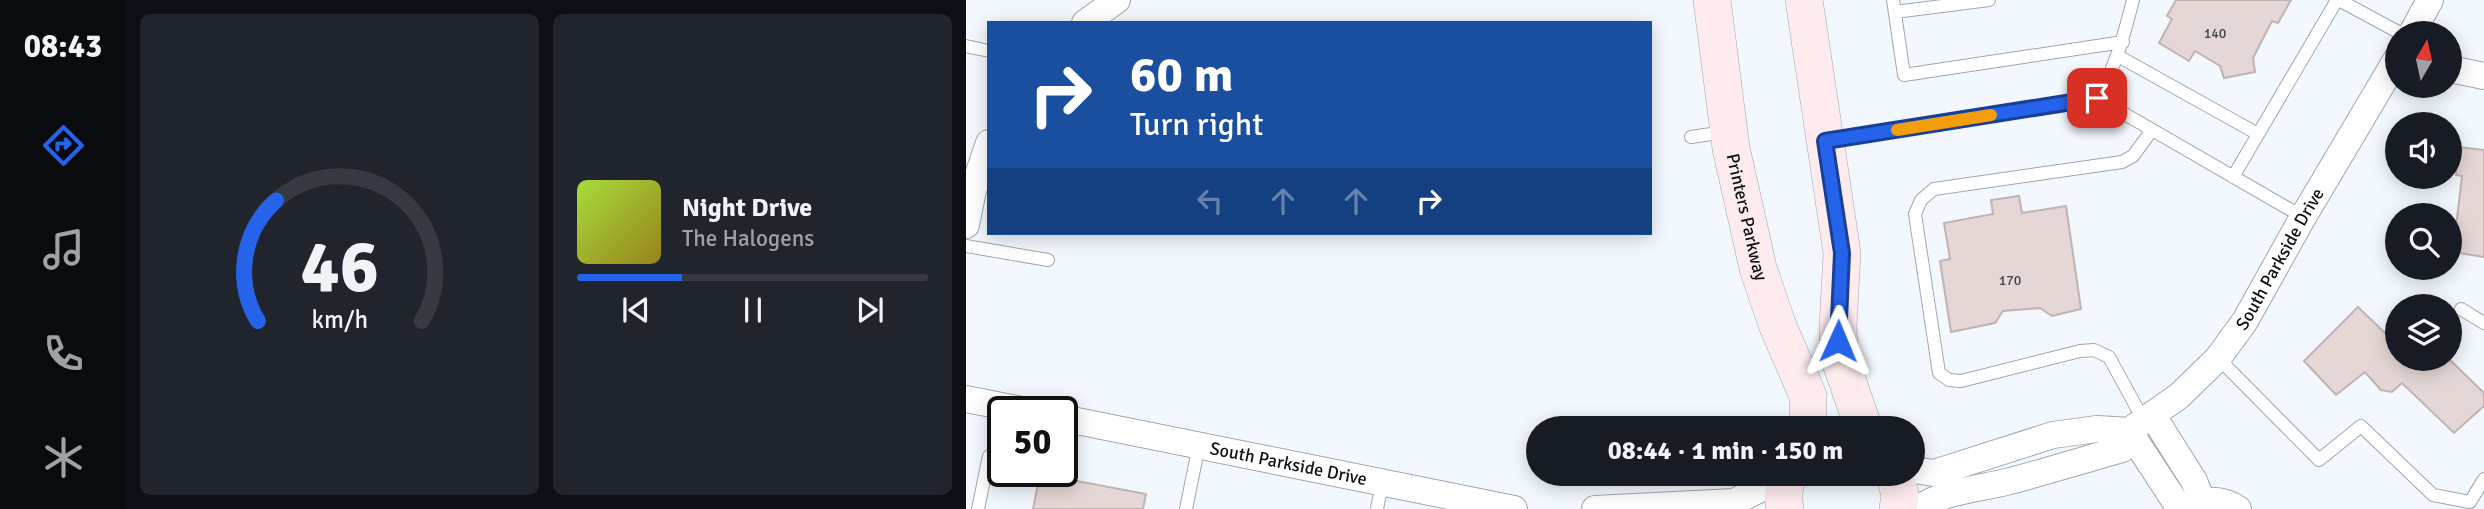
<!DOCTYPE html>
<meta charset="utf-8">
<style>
body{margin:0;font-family:Signika,sans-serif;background:#20242c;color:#f1f3f6;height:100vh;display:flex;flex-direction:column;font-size:26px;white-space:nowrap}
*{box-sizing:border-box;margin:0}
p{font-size:23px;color:#9ea1a6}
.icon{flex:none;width:38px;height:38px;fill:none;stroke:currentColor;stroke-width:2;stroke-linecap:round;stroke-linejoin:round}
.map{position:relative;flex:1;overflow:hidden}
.details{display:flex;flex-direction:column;gap:14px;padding:14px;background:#0d0f14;width:840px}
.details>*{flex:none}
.guide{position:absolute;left:21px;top:21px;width:665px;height:214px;border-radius:0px;box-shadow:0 4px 18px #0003;background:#1a4fa0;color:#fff;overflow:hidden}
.needle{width:46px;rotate:9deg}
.fabs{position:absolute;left:1419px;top:21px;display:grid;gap:14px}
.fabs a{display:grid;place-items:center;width:77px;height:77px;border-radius:50%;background:#171b24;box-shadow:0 4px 18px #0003;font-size:35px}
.speed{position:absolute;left:21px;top:396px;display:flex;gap:14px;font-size:35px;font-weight:700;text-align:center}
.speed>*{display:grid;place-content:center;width:91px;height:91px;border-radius:50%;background:#171b24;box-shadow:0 4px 18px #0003;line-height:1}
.speed .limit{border:4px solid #111;border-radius:10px;background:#fff;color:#111}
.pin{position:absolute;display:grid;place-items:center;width:60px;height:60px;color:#fff;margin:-30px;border-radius:14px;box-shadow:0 4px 10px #0006}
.me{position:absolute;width:77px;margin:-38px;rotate:1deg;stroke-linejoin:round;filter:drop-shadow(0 0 5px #0008)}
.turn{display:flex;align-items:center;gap:24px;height:147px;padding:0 28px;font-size:32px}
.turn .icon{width:91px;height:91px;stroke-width:2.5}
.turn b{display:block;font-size:49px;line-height:60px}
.lanes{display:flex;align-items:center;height:66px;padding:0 28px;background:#0003;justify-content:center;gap:35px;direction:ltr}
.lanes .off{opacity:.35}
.details .tile{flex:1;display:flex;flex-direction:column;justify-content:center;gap:10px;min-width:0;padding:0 24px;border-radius:10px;background:#20242c}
.details .dial{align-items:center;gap:0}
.dial svg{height:182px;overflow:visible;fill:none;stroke:#363941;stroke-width:7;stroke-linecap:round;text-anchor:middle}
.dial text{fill:#f1f3f6;stroke:none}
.song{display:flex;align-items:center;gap:21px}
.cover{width:84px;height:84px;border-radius:10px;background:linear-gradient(135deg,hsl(80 70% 55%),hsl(50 70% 35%))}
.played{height:7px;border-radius:4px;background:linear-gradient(90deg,#2563eb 30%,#363941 30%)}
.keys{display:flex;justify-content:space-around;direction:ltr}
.details .tiles{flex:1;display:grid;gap:14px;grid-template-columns:repeat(2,1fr)}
.trip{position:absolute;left:560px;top:416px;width:399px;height:70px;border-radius:35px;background:#171b24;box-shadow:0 4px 18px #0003;font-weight:800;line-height:70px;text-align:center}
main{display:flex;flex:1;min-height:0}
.menu{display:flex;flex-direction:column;width:126px;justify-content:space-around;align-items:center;background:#090b0e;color:#9ea1a6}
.menu .icon{width:49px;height:49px}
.menu .selected{color:#2563eb}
.menu b{font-size:32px;color:#f1f3f6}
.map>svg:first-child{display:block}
.building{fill:#e5d7d6;stroke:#c1b3b2;stroke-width:2}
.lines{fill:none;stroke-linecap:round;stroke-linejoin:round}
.lane-casing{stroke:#9ea8b0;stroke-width:14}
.street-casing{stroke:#9ea8b0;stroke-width:28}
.secondary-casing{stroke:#9ea8b0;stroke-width:38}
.lane{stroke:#fff;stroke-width:12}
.street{stroke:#fff;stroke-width:26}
.secondary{stroke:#fdebed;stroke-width:37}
.route-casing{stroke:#184099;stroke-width:18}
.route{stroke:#2563eb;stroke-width:12}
.slow{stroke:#f59e0b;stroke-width:12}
.labels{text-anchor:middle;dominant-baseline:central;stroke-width:6;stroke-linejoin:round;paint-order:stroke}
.number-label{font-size:14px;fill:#444345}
.street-label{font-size:18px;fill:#0f1215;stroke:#fff}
</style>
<main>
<nav class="menu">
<b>08:43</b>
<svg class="icon selected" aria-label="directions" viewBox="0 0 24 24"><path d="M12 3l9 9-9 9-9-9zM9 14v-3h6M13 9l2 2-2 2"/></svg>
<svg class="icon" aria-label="music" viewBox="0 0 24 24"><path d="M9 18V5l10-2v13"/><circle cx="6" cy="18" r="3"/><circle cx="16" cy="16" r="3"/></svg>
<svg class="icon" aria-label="phone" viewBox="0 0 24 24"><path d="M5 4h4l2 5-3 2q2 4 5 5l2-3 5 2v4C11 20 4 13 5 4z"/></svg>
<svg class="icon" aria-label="climate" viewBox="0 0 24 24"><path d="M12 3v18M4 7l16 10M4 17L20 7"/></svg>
</nav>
<section class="details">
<div class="tiles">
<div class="tile dial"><svg viewBox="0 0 100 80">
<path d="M14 69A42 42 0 1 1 86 69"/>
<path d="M14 69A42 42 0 0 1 22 16" stroke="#2563eb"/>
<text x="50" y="56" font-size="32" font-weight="700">46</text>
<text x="50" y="72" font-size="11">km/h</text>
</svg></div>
<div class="tile">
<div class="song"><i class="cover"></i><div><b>Night Drive</b><p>The Halogens</p></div></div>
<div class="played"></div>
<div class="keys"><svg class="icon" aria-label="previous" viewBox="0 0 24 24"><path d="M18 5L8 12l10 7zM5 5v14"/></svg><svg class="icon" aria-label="pause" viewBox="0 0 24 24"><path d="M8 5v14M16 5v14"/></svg><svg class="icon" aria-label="next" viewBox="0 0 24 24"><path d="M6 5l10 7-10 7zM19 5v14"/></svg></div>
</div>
</div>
</section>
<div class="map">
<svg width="1518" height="509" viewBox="0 0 1518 509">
<rect width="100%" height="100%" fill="#f2f8fe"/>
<!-- building -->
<path class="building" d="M1210,0h115l-13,23 -6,-2 -19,37 2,14 -31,6 -4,-12 -25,-15 -6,10 -30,-18 13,-24 -5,-3z
M1493,147l25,3v107l-31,-5 9,-76 -6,-1z
M1053,196l3,17 44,-7 15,103 -29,7 -12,-8 -37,3 -8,12 -44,9 -11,-71 10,-2 -6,-36 49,-9 -2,-14z
M1392,307l27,26 13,-13v39h51l35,34v13l-30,27 -52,-50 -10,9 -11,-2 -16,-18 -29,23 -32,-34z
M74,474l106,20 -3,15h-110z"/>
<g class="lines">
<!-- lane casing -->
<g class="lane-casing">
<path id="lane" d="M927,0l11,75 219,-33
M1373,0l61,33
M929,12l94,-12
M0,46l23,5
M1152,56l140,78
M1131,98l206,119
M725,137l34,-5
M863,141l268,-43c19,-31 27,-63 36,-98
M1267,177l104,-177
M0,246l82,14
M1495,309l23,14
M1252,358l101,102 42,-34 72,69 37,7 14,-23
M1178,421l-35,-64 -15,-7 -14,1 -119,30 -12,-1 -10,-7 -24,-159 6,-14 13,-11 188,-27 11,-6 19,-26
M12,509l11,-53
M220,509l13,-64
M411,509l5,-26"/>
</g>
<!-- street casing -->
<g class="street-casing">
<g id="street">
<path d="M119,23l32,-23"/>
<path d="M1446,33l18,-33"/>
<path d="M1484,69l34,7"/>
<path d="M0,225l7,-35 16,-47"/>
<path d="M0,399l61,12"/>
<path d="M1187,416l41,65 8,20"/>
<path id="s1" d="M96,418l452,91"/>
<path d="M1163,431l51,78"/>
<path id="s2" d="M947,470l21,3 119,-38 44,-6 32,2 50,-35 39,-38 27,-37 58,-104 95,-160"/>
<path d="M1222,508c18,-10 33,-10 50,1"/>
<path d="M629,509l139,-7 52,-26"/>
<path d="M952,509c25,-18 59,-20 88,-27 39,-10 77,-22 116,-33l7,-18"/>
</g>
</g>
<!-- secondary casing -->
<g class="secondary-casing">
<g id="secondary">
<path id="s3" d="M746,0l19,148 27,120 19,56 31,72v33"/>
<path d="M838,0l38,253 -4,73 1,31 25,72"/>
<path d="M928,474l6,20 -2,15"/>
<path d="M819,509l-2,-14 5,-21"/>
</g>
</g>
<!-- lane -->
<use href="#lane" class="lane"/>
<!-- street -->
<use href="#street" class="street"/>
<!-- secondary -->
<use href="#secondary" class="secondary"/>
</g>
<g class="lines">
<!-- route casing -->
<g class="route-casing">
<path id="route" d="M872,341l4,-88 -17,-112 272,-43"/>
</g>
<!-- route -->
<use href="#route" class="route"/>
<!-- slow -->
<path class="slow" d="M931,130l94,-15"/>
</g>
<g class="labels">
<!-- number labels -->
<g class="number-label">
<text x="1249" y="33">140</text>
<text x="1044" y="280">170</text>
</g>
<!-- street labels -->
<g class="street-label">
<text stroke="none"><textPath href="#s3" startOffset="220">Printers Parkway</textPath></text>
<text stroke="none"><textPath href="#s2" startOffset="455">South Parkside Drive</textPath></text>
<text stroke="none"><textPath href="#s1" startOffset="231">South Parkside Drive</textPath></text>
</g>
</g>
</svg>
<div class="fabs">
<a><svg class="needle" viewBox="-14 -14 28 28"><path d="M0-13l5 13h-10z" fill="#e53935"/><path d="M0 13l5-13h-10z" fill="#9ea1a6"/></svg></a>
<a><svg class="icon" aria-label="sound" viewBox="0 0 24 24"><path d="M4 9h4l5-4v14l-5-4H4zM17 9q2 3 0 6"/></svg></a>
<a><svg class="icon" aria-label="search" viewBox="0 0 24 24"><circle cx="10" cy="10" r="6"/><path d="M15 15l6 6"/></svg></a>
<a><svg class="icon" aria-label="layers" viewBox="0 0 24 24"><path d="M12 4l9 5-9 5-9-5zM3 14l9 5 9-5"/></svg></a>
</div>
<div class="speed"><div class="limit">50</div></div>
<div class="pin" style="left:1131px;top:98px;background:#d93025"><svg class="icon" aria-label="arrive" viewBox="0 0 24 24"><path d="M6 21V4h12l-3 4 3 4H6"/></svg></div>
<svg class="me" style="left:872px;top:341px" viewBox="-20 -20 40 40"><path d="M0-17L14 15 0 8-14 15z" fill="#2563eb" stroke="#fff" stroke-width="4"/></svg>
<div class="trip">08:44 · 1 min · 150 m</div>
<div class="guide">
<div class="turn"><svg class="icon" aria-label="right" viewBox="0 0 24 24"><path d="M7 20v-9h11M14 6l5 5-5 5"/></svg><div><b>60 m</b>Turn right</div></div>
<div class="lanes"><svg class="icon off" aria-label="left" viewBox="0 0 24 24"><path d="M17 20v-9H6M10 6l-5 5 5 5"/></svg><svg class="icon off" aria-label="ahead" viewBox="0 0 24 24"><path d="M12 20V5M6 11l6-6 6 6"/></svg><svg class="icon off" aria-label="ahead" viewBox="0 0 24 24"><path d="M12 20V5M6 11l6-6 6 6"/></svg><svg class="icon" aria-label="right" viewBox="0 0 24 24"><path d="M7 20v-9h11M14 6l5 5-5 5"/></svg></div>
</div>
</div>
</main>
